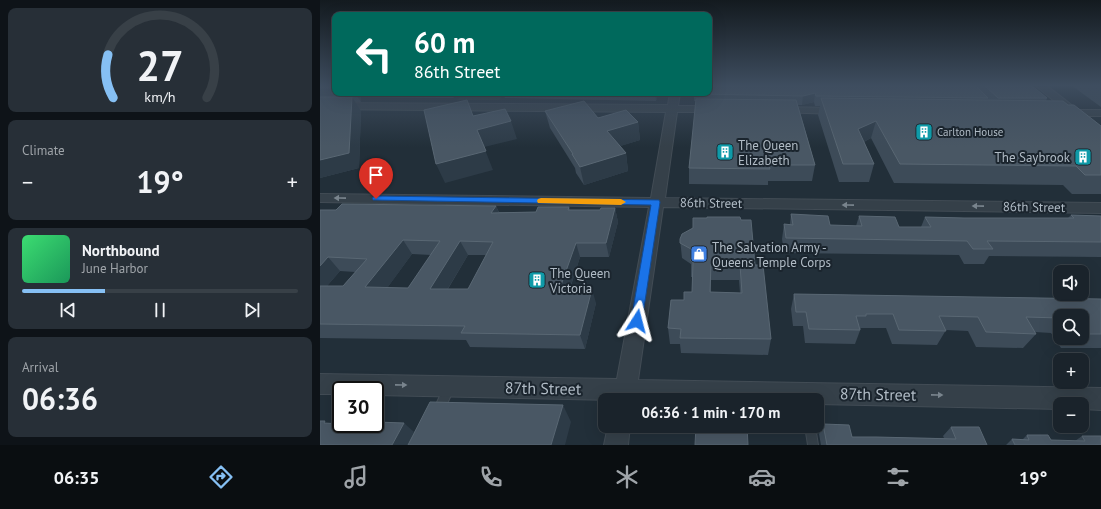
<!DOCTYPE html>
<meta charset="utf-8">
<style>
body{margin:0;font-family:"PT Sans",sans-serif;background:#272f37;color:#f1f3f6;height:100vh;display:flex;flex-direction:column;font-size:15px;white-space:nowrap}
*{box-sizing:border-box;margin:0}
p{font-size:13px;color:#9fa4a9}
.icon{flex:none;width:22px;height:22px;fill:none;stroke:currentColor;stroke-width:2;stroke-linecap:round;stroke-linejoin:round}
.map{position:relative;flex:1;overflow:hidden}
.panel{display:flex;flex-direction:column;gap:8px;padding:8px;background:#0e1318;width:320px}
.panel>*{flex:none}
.top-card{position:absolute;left:12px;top:12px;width:380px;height:84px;border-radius:8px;box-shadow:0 4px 16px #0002,0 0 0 1px #384047;background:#00695c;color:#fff;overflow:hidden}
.controls{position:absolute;left:733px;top:265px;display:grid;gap:8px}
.controls a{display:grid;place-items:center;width:36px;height:36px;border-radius:8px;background:#1a232b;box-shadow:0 4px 16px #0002,0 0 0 1px #384047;font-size:20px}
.speed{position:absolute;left:12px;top:381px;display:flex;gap:8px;font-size:20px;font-weight:700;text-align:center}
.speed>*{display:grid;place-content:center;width:52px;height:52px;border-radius:50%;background:#1a232b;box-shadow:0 4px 16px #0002,0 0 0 1px #384047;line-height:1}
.speed .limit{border:2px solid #111;border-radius:6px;background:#fff;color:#111}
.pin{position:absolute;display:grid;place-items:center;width:34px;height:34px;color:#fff;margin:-41px -17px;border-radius:50% 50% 50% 0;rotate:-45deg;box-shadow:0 0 4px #0007}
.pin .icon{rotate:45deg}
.me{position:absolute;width:44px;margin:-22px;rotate:9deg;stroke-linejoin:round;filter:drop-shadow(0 0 3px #0008)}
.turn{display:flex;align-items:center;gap:14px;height:84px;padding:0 16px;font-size:18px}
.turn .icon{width:52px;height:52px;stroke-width:2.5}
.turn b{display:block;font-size:28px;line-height:34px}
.big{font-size:30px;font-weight:800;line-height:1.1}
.panel .widget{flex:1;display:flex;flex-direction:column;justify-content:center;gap:6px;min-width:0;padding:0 14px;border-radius:8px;background:#272f37}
.panel .dial{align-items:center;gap:0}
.dial svg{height:104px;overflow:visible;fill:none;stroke:#384047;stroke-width:7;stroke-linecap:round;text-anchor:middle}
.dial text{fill:#f1f3f6;stroke:none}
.song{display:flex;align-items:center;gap:12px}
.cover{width:48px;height:48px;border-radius:6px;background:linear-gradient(135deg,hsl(140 70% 55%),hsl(150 70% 35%))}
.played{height:4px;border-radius:2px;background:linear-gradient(90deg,#86c0f4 30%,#384047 30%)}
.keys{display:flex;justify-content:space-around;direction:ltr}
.heat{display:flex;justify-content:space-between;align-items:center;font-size:22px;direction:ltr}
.trip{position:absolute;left:278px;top:393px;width:226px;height:40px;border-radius:8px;background:#1a232b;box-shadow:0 4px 16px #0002,0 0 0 1px #384047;font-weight:800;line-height:40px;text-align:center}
.dock{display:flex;height:64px;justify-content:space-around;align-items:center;background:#0a0e11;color:#9fa4a9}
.dock .icon{width:28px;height:28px}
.dock .selected{color:#86c0f4}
.dock b{font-size:18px;color:#f1f3f6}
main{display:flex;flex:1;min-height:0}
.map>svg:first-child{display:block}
.green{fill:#243a39}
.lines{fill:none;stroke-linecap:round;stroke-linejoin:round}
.service-casing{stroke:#424c55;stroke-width:2}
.minor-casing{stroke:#424c55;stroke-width:2}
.service{fill:#354049;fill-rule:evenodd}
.minor{fill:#354049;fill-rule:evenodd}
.wall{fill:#3d4b58;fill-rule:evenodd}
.shaded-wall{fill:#2d3b47}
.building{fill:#495764;stroke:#596773;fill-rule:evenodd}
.oneway{fill:#79848d}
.route{fill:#1a73e8;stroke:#114b97}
.slow{fill:#f59e0b}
.labels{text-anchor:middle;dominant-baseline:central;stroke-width:4;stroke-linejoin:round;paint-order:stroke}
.far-poi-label{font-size:11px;fill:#b0bbc5;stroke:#1b252e;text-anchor:start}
.poi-label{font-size:13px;fill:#b0bbc5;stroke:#1b252e;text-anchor:start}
.street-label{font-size:13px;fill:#b0bbc5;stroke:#1b252e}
.near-street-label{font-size:16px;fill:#b0bbc5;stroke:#1b252e}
</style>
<main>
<section class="panel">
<div class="widget dial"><svg viewBox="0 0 100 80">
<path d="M14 69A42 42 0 1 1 86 69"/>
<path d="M14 69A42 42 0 0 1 10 36" stroke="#86c0f4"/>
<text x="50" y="56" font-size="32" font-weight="700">27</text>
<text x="50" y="72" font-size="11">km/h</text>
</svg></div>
<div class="widget"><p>Climate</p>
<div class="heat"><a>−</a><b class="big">19°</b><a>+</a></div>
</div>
<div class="widget">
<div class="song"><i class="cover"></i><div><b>Northbound</b><p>June Harbor</p></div></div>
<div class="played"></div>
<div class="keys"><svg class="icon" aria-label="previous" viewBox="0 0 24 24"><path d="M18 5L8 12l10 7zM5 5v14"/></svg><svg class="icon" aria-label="pause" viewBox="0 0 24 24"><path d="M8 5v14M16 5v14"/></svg><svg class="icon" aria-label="next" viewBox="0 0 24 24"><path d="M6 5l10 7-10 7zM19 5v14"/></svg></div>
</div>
<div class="widget"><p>Arrival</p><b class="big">06:36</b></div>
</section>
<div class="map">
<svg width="781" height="445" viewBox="0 0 781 445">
<rect width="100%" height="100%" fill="#222f39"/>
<!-- green -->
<path class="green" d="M144,93h41l-6,7h-42z"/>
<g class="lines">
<!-- service casing -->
<g class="service-casing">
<path id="service" d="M129,383l4,2 1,3 -11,25 -4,1 -4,-1 -1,-4 11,-24z
M485,426h10l3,19h-10z"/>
</g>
<!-- minor casing -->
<g class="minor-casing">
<path id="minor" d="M715,85h11l32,25h23v6h-14l14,11v9l-4,-1 -24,-19 -12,-1 -1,-2 5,-3z
M350,93h10l-2,13h37l5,3 -5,3h-38l-12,86 436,5v10l-438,-6 -25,173 463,8v22l-19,-1v-5h-22v5l-243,-5v-4h-203l-239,-5v-5h-34v4h-21v-20l297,5 32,-172 -329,-5v-8l331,4 15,-86 -346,-3v-6l348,2z
M459,107l60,1 5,3 -5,3 -64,-2 -1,-2 1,-2z
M288,426h22l-2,19h-24z"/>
</g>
<!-- service -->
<use href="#service" class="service"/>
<!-- minor -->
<use href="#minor" class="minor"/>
</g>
<!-- wall -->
<path class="wall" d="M0,85h15v8h123l-5,5 -92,-1v5h-6l6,9 -2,57 -39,10z
M389,85h322l16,13 -1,3 22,4 33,21v68h-29l-9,-9 -169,-2 -23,-45 -7,4 10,22 -5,18h-30l-21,-67 2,-9h-5l-1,-4 -12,3h-4l17,60 -3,16h-44v4l-79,-1v-16l7,-67h-2v-8h15z
M751,85h30v22z
M183,93h155l-2,8 -151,-3z
M225,111l93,11 2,18 -20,6 6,7 2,18 -44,14 -8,-12 -1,-5 -25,-40z
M176,206l3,6h37l33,-5 1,3h30l15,-2 3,14 -9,35h-29l-10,32 26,14 -11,46 -115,-2 -4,-7 -146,-2v-128h16zM92,254l19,1 -23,33h-21zM148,255h18l-18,34h-20zM20,271l15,1 -12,14h-16z
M471,214l39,11 26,1 3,-10 40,11h22l4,-10 39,1h104l3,-3 30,1v41l-112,-1 -5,8h-20l-5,-9 -175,-2 -2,-14 2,-15h6z
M421,220l14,45 16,74 -3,16 -87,-2 -1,-9h-10l-2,-16 16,-28 8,-8v-15h-1v-13l-9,-6 -2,-19zM391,280h28l1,13 -29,-1z
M474,294l307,5v49h-40l-10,-15 -16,-1 1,2 -13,14 -47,-1 -8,-16 -22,-1 -9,15 -45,-1 -6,-16h-25l-6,16 -50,-1 -2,-17h-10l-2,-17zM740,316h22v22h-22z
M503,424l29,13 92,1 -1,-2 8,-9 36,18h-166l-2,-11z
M707,435l24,5 24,1 7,-5 19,9h-95l6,-6 10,1z"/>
<!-- shaded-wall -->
<path class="shaded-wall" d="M15,85v8h10l2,3 -8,6 -8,-14z
M35,93h3l3,4v5z
M131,93h7l-5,5z
M335,93h3l-2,8z
M495,93l-1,9 -12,3 1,-9z
M32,97l9,14 -2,57 -39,10v-18z
M191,121l6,18 -33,8 9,23 -48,13 -9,-19 41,-34z
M556,121l-5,17 -18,9 5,-18z
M318,122l2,18 -29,9 -4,-18z
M306,153l2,18 -44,14 -4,-18z
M176,206l6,14 -11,-7z
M295,208l3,14 -9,35 -3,-14z
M83,240l9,14 -35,48 -12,-15z
M140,241l8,14 -29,48 -9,-14z
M256,243l4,14 -15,46 -5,-15z
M8,257l12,14 -20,23v-28z
M272,289l4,14 -11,46 -5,-14z
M243,405l8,17 -6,23h-14z
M84,423l10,9 -6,13h-16z"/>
<!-- building -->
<path class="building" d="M0,85h15l-4,3h-11z
M389,85h266l13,13 -172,-2 -1,-3 -12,3 -105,-2v-1h11z
M664,85h47l16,13h-49z
M0,97h32l-3,56 -29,7z
M501,98l242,3 5,4h6l27,21v49h-16l-9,-9 -176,-2 -24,-43 -18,8 16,35h-31z
M376,99l100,1 19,65h-46l1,4 -81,-1z
M147,100l6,16 32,-7 6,12 -34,9 9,21 -50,13 -12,-54z
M264,101l14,17 28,-8 12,12 -31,9 19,22 -46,14 -8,-13h1l-28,-43z
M22,204l154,2 -5,7 45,-1 2,-5h31l-1,3h32l1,-2h14l-9,35h-30l-16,45 32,1 -12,46 -119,-2 4,-7 -145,-2v-38h23l24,-27 -39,-2 -8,9v-56h16zM83,240l37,1 -32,47 -43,-1zM140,241l33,1 -25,47h-38z
M471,214l37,2 2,9 32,1 -3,-10 36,1 4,10h32l-6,-10 39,1h110l-3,-3 30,1v26l-114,-1 6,8h-20l-6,-8 -181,-3 -2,-14 9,1z
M387,217h33l1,3h10l4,45h8l8,74 -91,-1 1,-9 -13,-1 3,-28h13v-8h8l1,-30 -2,-1v-12l-11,-6v-4l2,-5 11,-6v-10h14zM391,264l29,1 2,28 -32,-1z
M474,294l307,5v35h-19v-18h-22v2l-34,-1 10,17 -50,-2 -8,-15 -39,-1 7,15 -47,-1 -6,-16h-27v2h-10l4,14 -51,-1 -3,-17h-10z
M110,402l133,3 -12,40h-143z
M0,421h5l-1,2 17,1h34l1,-2 28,1 -12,22h-72z
M503,424l26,1 3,12h24l80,2 -5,-12h28l8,18h-160z
M376,426h51l1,19h-53z
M707,435h21l3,5 34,1 -3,-5h19v9h-86l-3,-6 17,1z"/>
<!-- one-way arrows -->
<defs><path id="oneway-solid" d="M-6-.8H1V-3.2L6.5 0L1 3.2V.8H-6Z"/></defs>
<g class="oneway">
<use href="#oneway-solid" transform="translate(20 198) rotate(-179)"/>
<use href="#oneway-solid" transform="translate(528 205) rotate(-179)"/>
<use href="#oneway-solid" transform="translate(658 206) rotate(-179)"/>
<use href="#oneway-solid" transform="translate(81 385) rotate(1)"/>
<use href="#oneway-solid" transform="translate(617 395) rotate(1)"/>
</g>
<!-- sky -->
<linearGradient id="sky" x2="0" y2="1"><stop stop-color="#131a1f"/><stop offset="0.58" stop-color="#3e4d5f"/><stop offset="1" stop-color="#3e4d5f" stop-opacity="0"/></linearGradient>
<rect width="781" height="147" fill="url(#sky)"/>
<!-- route -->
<path class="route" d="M56,196l283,4 1,2 -18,119 -1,4 -4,1 -4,-1 -2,-4 20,-116 -278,-5 -1,-1 1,-2z"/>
<!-- slow -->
<path class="slow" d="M221,198l80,1 5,3 -5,3 -83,-2 -1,-2 1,-2z"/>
<!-- icons -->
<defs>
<g id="building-square" transform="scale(0.9)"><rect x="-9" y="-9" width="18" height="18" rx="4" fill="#0f9aa8" stroke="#1b252e"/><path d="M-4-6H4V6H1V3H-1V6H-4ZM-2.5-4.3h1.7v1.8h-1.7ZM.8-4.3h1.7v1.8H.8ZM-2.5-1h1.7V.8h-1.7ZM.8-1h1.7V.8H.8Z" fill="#fff"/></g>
<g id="shop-square" transform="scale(0.9)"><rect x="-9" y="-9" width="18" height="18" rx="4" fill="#3f7fe0" stroke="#1b252e"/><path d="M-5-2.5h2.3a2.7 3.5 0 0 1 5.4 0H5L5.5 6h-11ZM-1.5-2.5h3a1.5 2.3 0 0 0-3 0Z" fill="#fff"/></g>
</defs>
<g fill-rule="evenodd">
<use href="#building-square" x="604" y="132"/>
<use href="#building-square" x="405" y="152"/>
<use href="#building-square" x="763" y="157"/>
<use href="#shop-square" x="379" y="254"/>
<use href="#building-square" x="217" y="280"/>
</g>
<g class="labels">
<!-- far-poi labels -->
<g class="far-poi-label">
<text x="617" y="132">Carlton House</text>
</g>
<!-- poi labels -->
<g class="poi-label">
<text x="418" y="145">The Queen<tspan x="418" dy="15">Elizabeth</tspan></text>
<text x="750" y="157" text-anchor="end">The Saybrook</text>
<text x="392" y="247">The Salvation Army -<tspan x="392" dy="15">Queens Temple Corps</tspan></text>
<text x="230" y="273">The Queen<tspan x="230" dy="15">Victoria</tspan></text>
</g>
<!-- street labels -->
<g class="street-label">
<text transform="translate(391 203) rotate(1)">86th Street</text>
<text transform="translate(714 207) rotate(1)">86th Street</text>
</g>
<!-- near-street labels -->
<g class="near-street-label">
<text transform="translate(223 388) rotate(1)">87th Street</text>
<text transform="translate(558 394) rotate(1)">87th Street</text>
</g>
</g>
</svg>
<div class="controls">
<a><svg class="icon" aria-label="sound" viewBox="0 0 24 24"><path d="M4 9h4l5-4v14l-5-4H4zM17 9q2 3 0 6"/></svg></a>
<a><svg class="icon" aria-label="search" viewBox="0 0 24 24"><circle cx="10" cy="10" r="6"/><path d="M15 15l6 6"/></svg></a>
<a>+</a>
<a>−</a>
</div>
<div class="speed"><div class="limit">30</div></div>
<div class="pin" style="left:56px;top:199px;background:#d93025"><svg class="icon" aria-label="arrive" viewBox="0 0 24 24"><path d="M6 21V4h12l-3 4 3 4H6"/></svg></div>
<svg class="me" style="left:317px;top:321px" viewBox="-20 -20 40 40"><path d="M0-17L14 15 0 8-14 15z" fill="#1a73e8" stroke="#fff" stroke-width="4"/></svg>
<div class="trip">06:36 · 1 min · 170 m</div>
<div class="top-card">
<div class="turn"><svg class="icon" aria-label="left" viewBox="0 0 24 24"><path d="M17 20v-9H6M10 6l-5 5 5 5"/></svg><div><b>60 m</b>86th Street</div></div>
</div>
</div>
</main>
<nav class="dock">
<b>06:35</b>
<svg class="icon selected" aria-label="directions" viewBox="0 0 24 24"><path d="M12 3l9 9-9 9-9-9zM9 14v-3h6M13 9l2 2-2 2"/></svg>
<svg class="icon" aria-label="music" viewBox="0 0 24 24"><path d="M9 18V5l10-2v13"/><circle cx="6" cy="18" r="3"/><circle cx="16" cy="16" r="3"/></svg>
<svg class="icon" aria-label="phone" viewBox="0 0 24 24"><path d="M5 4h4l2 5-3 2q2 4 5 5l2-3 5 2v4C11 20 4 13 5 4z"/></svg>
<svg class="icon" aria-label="climate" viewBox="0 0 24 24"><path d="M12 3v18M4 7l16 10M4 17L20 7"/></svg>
<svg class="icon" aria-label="car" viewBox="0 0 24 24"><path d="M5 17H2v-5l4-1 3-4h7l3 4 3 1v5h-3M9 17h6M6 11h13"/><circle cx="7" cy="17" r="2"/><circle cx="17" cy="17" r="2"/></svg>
<svg class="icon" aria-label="filters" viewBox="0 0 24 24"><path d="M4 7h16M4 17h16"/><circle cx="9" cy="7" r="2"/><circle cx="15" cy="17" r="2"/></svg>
<b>19°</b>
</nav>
